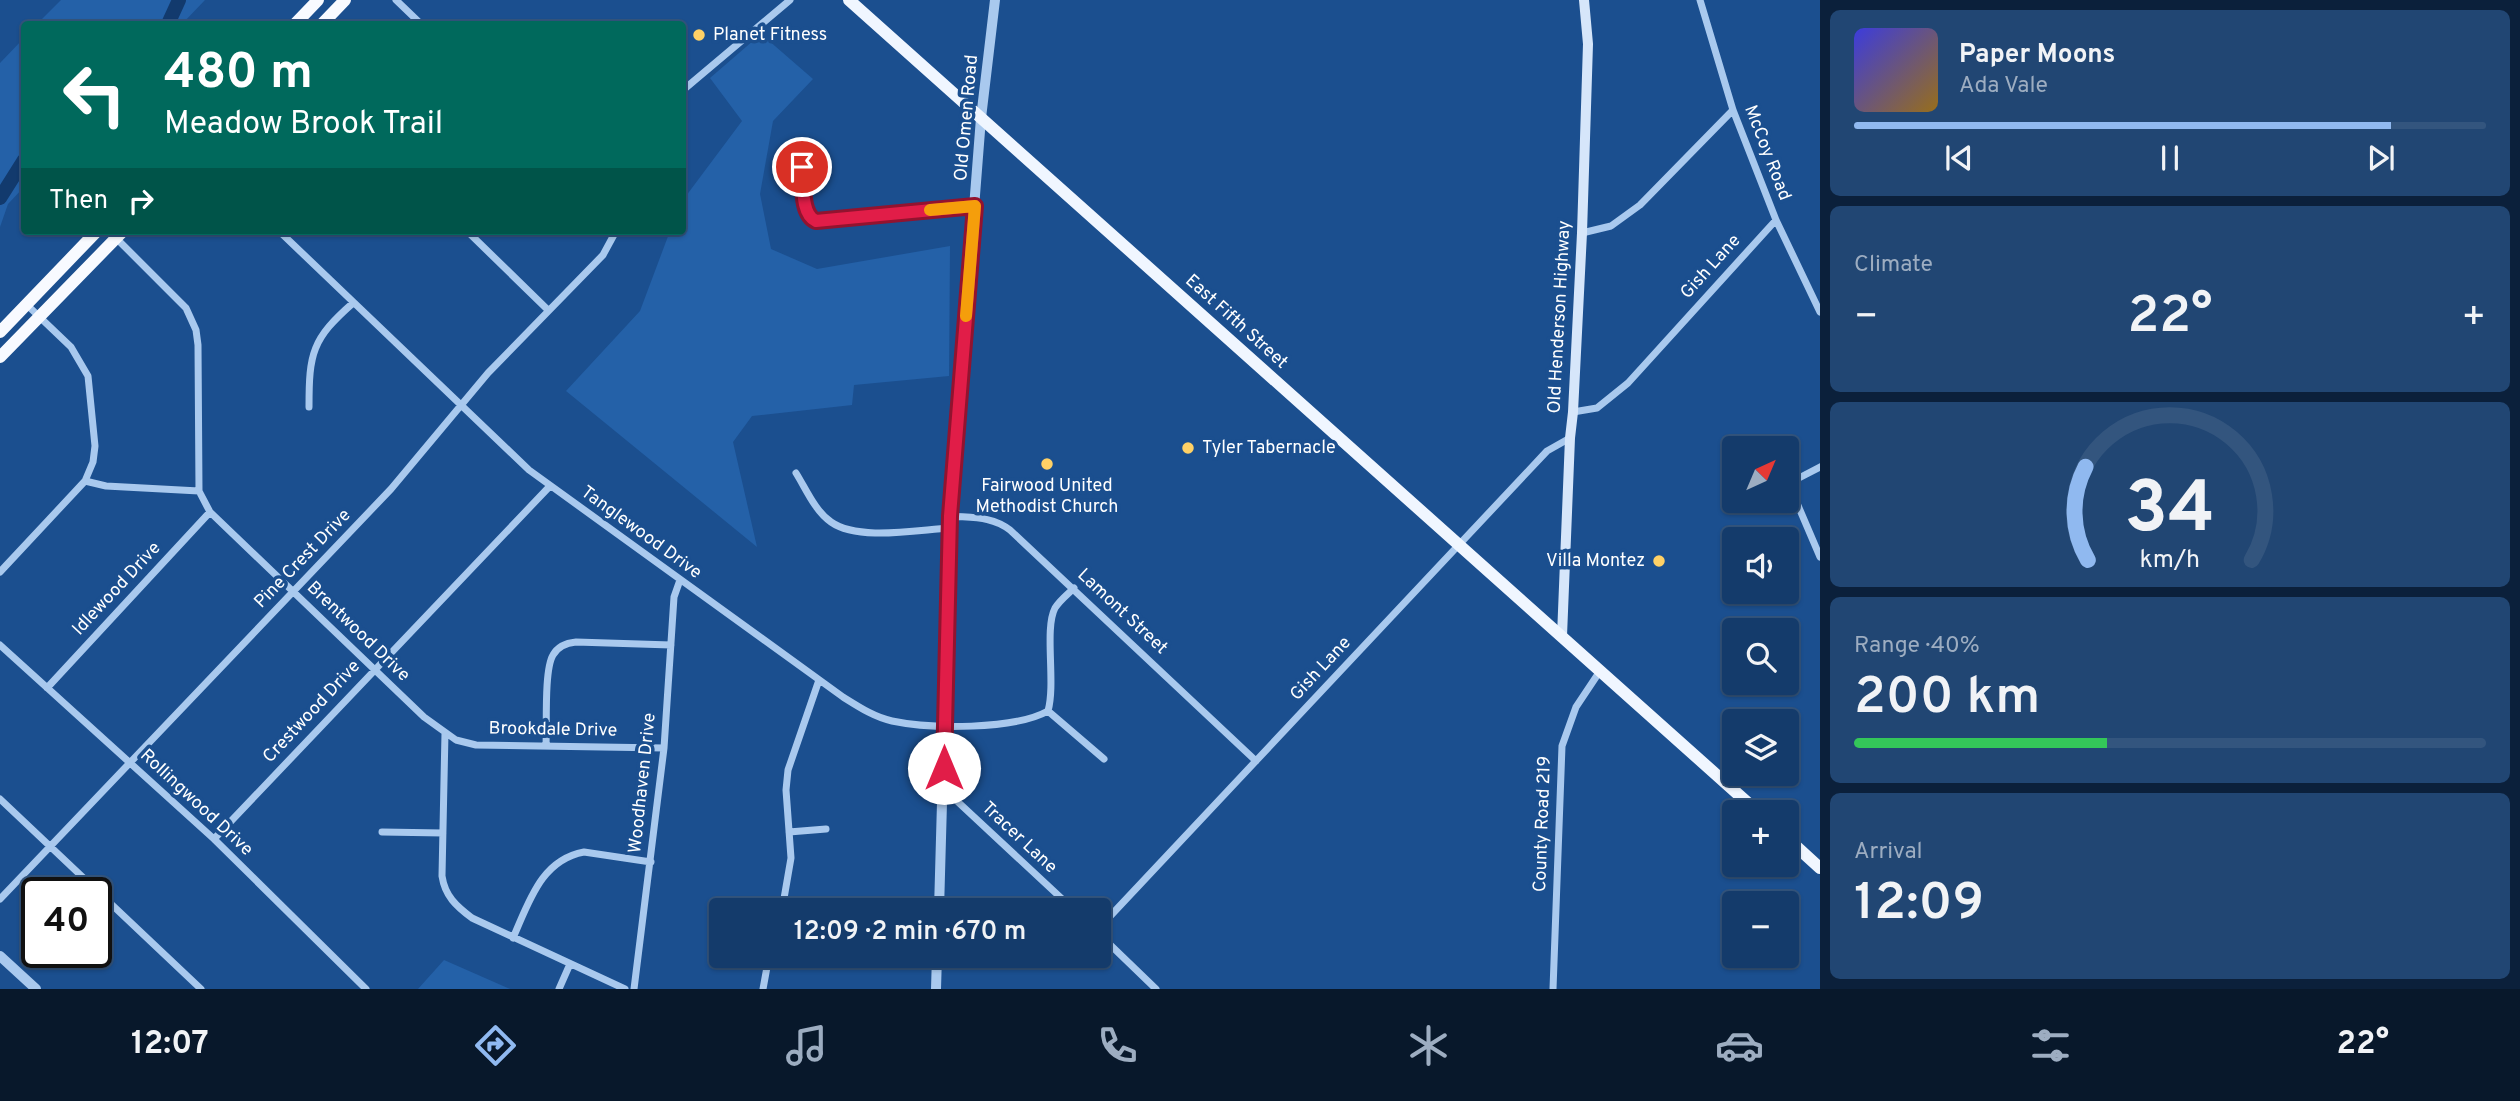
<!DOCTYPE html>
<meta charset="utf-8">
<style>
body{margin:0;font-family:Overpass,sans-serif;background:#214673;color:#f1f3f6;height:100vh;display:flex;flex-direction:column;font-size:26px;white-space:nowrap}
*{box-sizing:border-box;margin:0}
p{font-size:23px;color:#9dadc1}
.icon{flex:none;width:38px;height:38px;fill:none;stroke:currentColor;stroke-width:2;stroke-linecap:round;stroke-linejoin:round}
.map{position:relative;flex:1;overflow:hidden}
.panel{display:flex;flex-direction:column;gap:10px;padding:10px;background:#0b203b;width:700px}
.panel>*{flex:none}
.top-card{position:absolute;left:21px;top:21px;width:665px;height:214px;border-radius:7px;box-shadow:0 2px 5px #0004,0 0 0 2px #33557e;background:#00695c;color:#fff;overflow:hidden}
.needle{width:46px;rotate:44deg}
.controls{position:absolute;left:1722px;top:436px;display:grid;gap:14px}
.controls a{display:grid;place-items:center;width:77px;height:77px;border-radius:7px;background:#143b6b;box-shadow:0 2px 5px #0004,0 0 0 2px #33557e;font-size:35px}
.speed{position:absolute;left:21px;top:877px;display:flex;gap:14px;font-size:35px;font-weight:700;text-align:center}
.speed>*{display:grid;place-content:center;width:91px;height:91px;border-radius:50%;background:#143b6b;box-shadow:0 2px 5px #0004,0 0 0 2px #33557e;line-height:1}
.speed .limit{border:4px solid #111;border-radius:10px;background:#fff;color:#111}
.pin{position:absolute;display:grid;place-items:center;width:60px;height:60px;color:#fff;margin:-30px;border:4px solid #fff;border-radius:50%;box-shadow:0 2px 7px #0007}
.me{position:absolute;width:77px;margin:-38px;rotate:0deg;stroke-linejoin:round;filter:drop-shadow(0 0 5px #0008)}
.turn{display:flex;align-items:center;gap:24px;height:147px;padding:0 28px;font-size:32px}
.turn .icon{width:91px;height:91px;stroke-width:2.5}
.turn b{display:block;font-size:49px;line-height:60px}
.then{display:flex;align-items:center;height:66px;padding:0 28px;background:#0003;gap:14px;font-size:26px}
.big{font-size:52px;font-weight:600;line-height:1.1}
.panel .card{flex:1;display:flex;flex-direction:column;justify-content:center;gap:10px;min-width:0;padding:0 24px;border-radius:10px;background:#214673}
.panel .dial{align-items:center;gap:0}
.dial svg{height:182px;overflow:visible;fill:none;stroke:#33557e;stroke-width:7;stroke-linecap:round;text-anchor:middle}
.dial text{fill:#f1f3f6;stroke:none}
.song{display:flex;align-items:center;gap:21px}
.cover{width:84px;height:84px;border-radius:10px;background:linear-gradient(135deg,hsl(240 70% 55%),hsl(40 70% 35%))}
.played{height:7px;border-radius:4px;background:linear-gradient(90deg,#90b9f0 85%,#33557e 85%)}
.keys{display:flex;justify-content:space-around;direction:ltr}
.heat{display:flex;justify-content:space-between;align-items:center;font-size:38px;direction:ltr}
.charge{height:10px;border-radius:5px;background:linear-gradient(90deg,#34c759 40%,#33557e 0)}
.trip{position:absolute;left:709px;top:898px;width:402px;height:70px;border-radius:7px;background:#143b6b;box-shadow:0 2px 5px #0004,0 0 0 2px #33557e;font-weight:600;line-height:70px;text-align:center}
.tabs{display:flex;height:112px;justify-content:space-around;align-items:center;background:#08182b;color:#9dadc1}
.tabs .icon{width:49px;height:49px}
.tabs .active{color:#90b9f0}
.tabs b{font-size:32px;color:#f1f3f6}
main{display:flex;flex:1;min-height:0}
.map>svg:first-child{display:block}
.green{fill:#2461a8}
.lines{fill:none;stroke-linecap:round;stroke-linejoin:round}
.river{stroke:#123a6d;stroke-width:14}
.minor{stroke:#a9c9ee;stroke-width:7}
.tertiary{stroke:#a9c9ee;stroke-width:10}
.secondary{stroke:#d6e6fa;stroke-width:10}
.primary{stroke:#f0f6ff;stroke-width:12}
.trunk{stroke:#f8faff;stroke-width:12}
.route-casing{stroke:#92132f;stroke-width:18}
.route{stroke:#e11d48;stroke-width:12}
.slow{stroke:#f59e0b;stroke-width:12}
.poi-dot{fill:#ffd166;stroke:#1b4f8f;stroke-width:2.5}
.labels{text-anchor:middle;dominant-baseline:central;stroke-width:7;stroke-linejoin:round;paint-order:stroke}
.poi-label{font-size:18px;fill:#fff;stroke:#1b4f8f;text-anchor:start}
.street-label{font-size:18px;fill:#fff;stroke:#1b4f8f}
</style>
<main>
<div class="map">
<svg width="1820" height="989" viewBox="0 0 1820 989">
<rect width="100%" height="100%" fill="#1b4f8f"/>
<!-- green -->
<path class="green" d="M61,0h144l-23,24h-145z
M761,34l52,45 -40,42 -13,73 11,55 46,20 133,-23 -1,130 -95,9 -2,20 -100,11 -19,26 24,105 -191,-156 74,-80 30,-80h12l1,-31 59,-79 -32,-43z
M24,38v149l-16,17 -8,23v-164z
M444,960l66,29h-92z"/>
<g class="lines">
<!-- river -->
<path class="river" d="M168,24l11,-24
M0,198l24,-38"/>
<!-- minor -->
<path class="minor" d="M396,0l25,24
M1700,0l33,110 43,110 44,92
M682,91l108,-91
M802,167l4,43 5,9 5,2 159,-15
M776,170l52,-6
M279,231l250,239 314,227c16,10 31,20 49,24 38,8 122,9 156,-10
M467,231l81,79
M1582,233l29,-7 29,-21 93,-95
M116,238l70,70 10,22 2,15 1,146 11,21 214,205 32,23 20,5 188,3
M309,407c0,-54 3,-68 44,-104
M1573,412l24,-4 31,-25 148,-163
M1820,467l-23,12 -6,10 29,68
M796,473c10,16 19,38 35,49 27,19 85,8 118,6
M85,481l21,5 93,5
M950,516c22,2 42,0 60,14l246,231
M0,572l85,-91 8,-19 2,-16 -7,-70 -17,-29 -45,-43
M0,645l214,194 152,150
M47,688l163,-176
M1048,711c8,-28 -4,-82 7,-103 5,-8 13,-14 19,-20
M1048,711l56,48
M445,733l-3,143c3,20 14,30 30,42l153,71
M546,745c1,-20 -2,-75 7,-90 5,-9 13,-12 23,-13l95,3
M944,789l130,121
M0,799l201,190
M382,832l61,1
M789,832l37,-3
M214,839l336,-353
M0,899l391,-410 97,-116 115,-118 13,-24
M782,910l9,-52 -5,-68 2,-20 31,-90
M1099,928l448,-477 23,-13
M1099,934l57,55
M513,938c16,-36 28,-78 71,-86l67,10
M803,956l23,7
M559,989l11,-25
M634,989l30,-241 10,-151 6,-17
M763,989l6,-33
M1553,989l9,-243 14,-39 24,-36"/>
<!-- tertiary -->
<path class="tertiary" d="M939,910l11,-394 31,-398 14,-118
M0,956l36,33
M936,989l1,-33"/>
<!-- secondary -->
<path class="secondary" d="M1562,636l8,-198 3,-26 9,-179 6,-189 -4,-44"/>
<!-- primary -->
<path class="primary" d="M849,0l909,812
M1787,838l33,30"/>
<!-- trunk -->
<path class="trunk" d="M295,24l23,-24
M322,24l23,-24
M0,332l97,-101
M0,357l123,-126"/>
</g>
<g class="lines">
<!-- route casing -->
<g class="route-casing">
<path id="route" d="M802,167c2,15 -2,47 14,54l159,-15 -25,310 -6,252"/>
</g>
<!-- route -->
<use href="#route" class="route"/>
<!-- slow -->
<path class="slow" d="M930,210l45,-4 -9,110"/>
</g>
<!-- markers -->
<g class="poi-dot">
<circle cx="699" cy="35" r="7"/>
<circle cx="1188" cy="448" r="7"/>
<circle cx="1047" cy="464" r="7"/>
<circle cx="1659" cy="561" r="7"/>
</g>
<g class="labels">
<!-- poi labels -->
<g class="poi-label">
<text x="713" y="35">Planet Fitness</text>
<text x="1202" y="448">Tyler Tabernacle</text>
<text x="1047" y="486" text-anchor="middle">Fairwood United<tspan x="1047" dy="21">Methodist Church</tspan></text>
<text x="1645" y="561" text-anchor="end">Villa Montez</text>
</g>
<!-- street labels -->
<g class="street-label">
<text transform="translate(967 118) rotate(-85)">Old Omen Road</text>
<text transform="translate(1767 153) rotate(69)">McCoy Road</text>
<text transform="translate(1711 267) rotate(-48)">Gish Lane</text>
<text transform="translate(1560 317) rotate(-87)">Old Henderson Highway</text>
<text transform="translate(1236 322) rotate(42)">East Fifth Street</text>
<text transform="translate(641 533) rotate(36)">Tanglewood Drive</text>
<text transform="translate(303 559) rotate(-46)">Pine Crest Drive</text>
<text transform="translate(117 589) rotate(-47)">Idlewood Drive</text>
<text transform="translate(1122 612) rotate(43)">Lamont Street</text>
<text transform="translate(358 632) rotate(44)">Brentwood Drive</text>
<text transform="translate(1321 669) rotate(-47)">Gish Lane</text>
<text transform="translate(312 712) rotate(-47)">Crestwood Drive</text>
<text transform="translate(553 730) rotate(1)">Brookdale Drive</text>
<text transform="translate(643 783) rotate(-84)">Woodhaven Drive</text>
<text transform="translate(196 803) rotate(43)">Rollingwood Drive</text>
<text transform="translate(1543 824) rotate(-88)">County Road 219</text>
<text transform="translate(1019 838) rotate(43)">Tracer Lane</text>
</g>
</g>
</svg>
<div class="controls">
<a><svg class="needle" viewBox="-14 -14 28 28"><path d="M0-13l5 13h-10z" fill="#e53935"/><path d="M0 13l5-13h-10z" fill="#9dadc1"/></svg></a>
<a><svg class="icon" aria-label="sound" viewBox="0 0 24 24"><path d="M4 9h4l5-4v14l-5-4H4zM17 9q2 3 0 6"/></svg></a>
<a><svg class="icon" aria-label="search" viewBox="0 0 24 24"><circle cx="10" cy="10" r="6"/><path d="M15 15l6 6"/></svg></a>
<a><svg class="icon" aria-label="layers" viewBox="0 0 24 24"><path d="M12 4l9 5-9 5-9-5zM3 14l9 5 9-5"/></svg></a>
<a>+</a>
<a>−</a>
</div>
<div class="speed"><div class="limit">40</div></div>
<div class="pin" style="left:802px;top:167px;background:#d93025"><svg class="icon" aria-label="arrive" viewBox="0 0 24 24"><path d="M6 21V4h12l-3 4 3 4H6"/></svg></div>
<svg class="me" style="left:944px;top:768px" viewBox="-20 -20 40 40"><circle r="19" fill="#fff"/><path d="M0-13L10 11 0 6-10 11z" fill="#e11d48"/></svg>
<div class="trip">12:09 · 2 min · 670 m</div>
<div class="top-card">
<div class="turn"><svg class="icon" aria-label="left" viewBox="0 0 24 24"><path d="M17 20v-9H6M10 6l-5 5 5 5"/></svg><div><b>480 m</b>Meadow Brook Trail</div></div>
<div class="then">Then<svg class="icon" aria-label="right" viewBox="0 0 24 24"><path d="M7 20v-9h11M14 6l5 5-5 5"/></svg></div>
</div>
</div>
<section class="panel">
<div class="card">
<div class="song"><i class="cover"></i><div><b>Paper Moons</b><p>Ada Vale</p></div></div>
<div class="played"></div>
<div class="keys"><svg class="icon" aria-label="previous" viewBox="0 0 24 24"><path d="M18 5L8 12l10 7zM5 5v14"/></svg><svg class="icon" aria-label="pause" viewBox="0 0 24 24"><path d="M8 5v14M16 5v14"/></svg><svg class="icon" aria-label="next" viewBox="0 0 24 24"><path d="M6 5l10 7-10 7zM19 5v14"/></svg></div>
</div>
<div class="card"><p>Climate</p>
<div class="heat"><a>−</a><b class="big">22°</b><a>+</a></div>
</div>
<div class="card dial"><svg viewBox="0 0 100 80">
<path d="M14 69A42 42 0 1 1 86 69"/>
<path d="M14 69A42 42 0 0 1 13 28" stroke="#90b9f0"/>
<text x="50" y="56" font-size="32" font-weight="700">34</text>
<text x="50" y="72" font-size="11">km/h</text>
</svg></div>
<div class="card"><p>Range · 40%</p><b class="big">200 km</b><div class="charge"></div></div>
<div class="card"><p>Arrival</p><b class="big">12:09</b></div>
</section>
</main>
<nav class="tabs">
<b>12:07</b>
<svg class="icon active" aria-label="directions" viewBox="0 0 24 24"><path d="M12 3l9 9-9 9-9-9zM9 14v-3h6M13 9l2 2-2 2"/></svg>
<svg class="icon" aria-label="music" viewBox="0 0 24 24"><path d="M9 18V5l10-2v13"/><circle cx="6" cy="18" r="3"/><circle cx="16" cy="16" r="3"/></svg>
<svg class="icon" aria-label="phone" viewBox="0 0 24 24"><path d="M5 4h4l2 5-3 2q2 4 5 5l2-3 5 2v4C11 20 4 13 5 4z"/></svg>
<svg class="icon" aria-label="climate" viewBox="0 0 24 24"><path d="M12 3v18M4 7l16 10M4 17L20 7"/></svg>
<svg class="icon" aria-label="car" viewBox="0 0 24 24"><path d="M5 17H2v-5l4-1 3-4h7l3 4 3 1v5h-3M9 17h6M6 11h13"/><circle cx="7" cy="17" r="2"/><circle cx="17" cy="17" r="2"/></svg>
<svg class="icon" aria-label="filters" viewBox="0 0 24 24"><path d="M4 7h16M4 17h16"/><circle cx="9" cy="7" r="2"/><circle cx="15" cy="17" r="2"/></svg>
<b>22°</b>
</nav>
